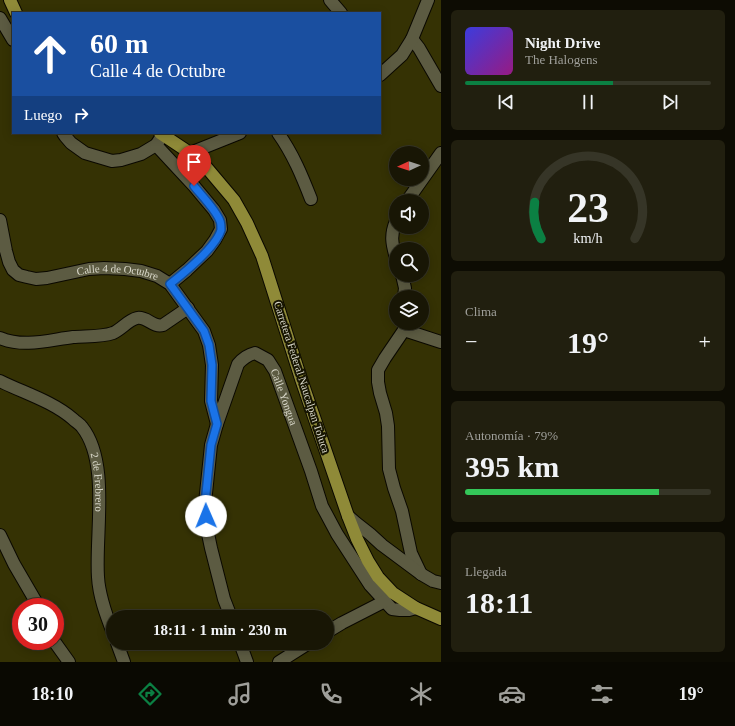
<!DOCTYPE html>
<html lang="es">
<meta charset="utf-8">
<style>
body{margin:0;font-family:"Times New Roman",serif;background:#211f0f;color:#f1f3f6;height:100vh;display:flex;flex-direction:column;font-size:15px;white-space:nowrap}
*{box-sizing:border-box;margin:0}
p{font-size:13px;color:#9f9f9a}
.icon{flex:none;width:22px;height:22px;fill:none;stroke:currentColor;stroke-width:2;stroke-linecap:round;stroke-linejoin:round}
.map{position:relative;flex:1;overflow:hidden}
.details{display:flex;flex-direction:column;gap:10px;padding:10px;background:#0d0c03;width:294px}
.details>*{flex:none}
.hud{position:absolute;left:12px;top:12px;width:369px;height:122px;border-radius:0px;box-shadow:0 2px 10px #0003,0 0 0 1px #363527;background:#1a4fa0;color:#fff;overflow:hidden}
.needle{width:26px;rotate:267deg}
.buttons{position:absolute;left:389px;top:146px;display:grid;gap:8px}
.buttons a{display:grid;place-items:center;width:40px;height:40px;border-radius:50%;background:#181605;box-shadow:0 2px 10px #0003,0 0 0 1px #363527;font-size:20px}
.speed{position:absolute;left:12px;top:598px;display:flex;gap:8px;font-size:20px;font-weight:700;text-align:center}
.speed>*{display:grid;place-content:center;width:52px;height:52px;border-radius:50%;background:#181605;box-shadow:0 2px 10px #0003,0 0 0 1px #363527;line-height:1}
.speed .limit{border:6px solid #d22;background:#fff;color:#111}
.pin{position:absolute;display:grid;place-items:center;width:34px;height:34px;color:#fff;margin:-41px -17px;border-radius:50% 50% 50% 0;rotate:-45deg;box-shadow:0 0 4px #0007}
.pin .icon{rotate:45deg}
.me{position:absolute;width:44px;margin:-22px;rotate:359deg;stroke-linejoin:round;filter:drop-shadow(0 0 3px #0008)}
.turn{display:flex;align-items:center;gap:14px;height:84px;padding:0 12px;font-size:18px}
.turn .icon{width:52px;height:52px;stroke-width:2.5}
.turn b{display:block;font-size:28px;line-height:34px}
.then{display:flex;align-items:center;height:38px;padding:0 12px;background:#0003;gap:8px;font-size:15px}
.big{font-size:30px;font-weight:700;line-height:1.1}
.details .card{flex:1;display:flex;flex-direction:column;justify-content:center;gap:6px;min-width:0;padding:0 14px;border-radius:6px;background:#211f0f}
.details .dial{align-items:center;gap:0}
.dial svg{height:104px;overflow:visible;fill:none;stroke:#363527;stroke-width:7;stroke-linecap:round;text-anchor:middle}
.dial text{fill:#f1f3f6;stroke:none}
.song{display:flex;align-items:center;gap:12px}
.cover{width:48px;height:48px;border-radius:6px;background:linear-gradient(135deg,hsl(240 70% 55%),hsl(310 70% 35%))}
.played{height:4px;border-radius:2px;background:linear-gradient(90deg,#0b8043 60%,#363527 60%)}
.keys{display:flex;justify-content:space-around;direction:ltr}
.heat{display:flex;justify-content:space-between;align-items:center;font-size:22px;direction:ltr}
.charge{height:6px;border-radius:3px;background:linear-gradient(90deg,#34c759 79%,#363527 0)}
.trip{position:absolute;left:106px;top:610px;width:228px;height:40px;border-radius:20px;background:#181605;box-shadow:0 2px 10px #0003,0 0 0 1px #363527;font-weight:700;line-height:40px;text-align:center}
.tabs{display:flex;height:64px;justify-content:space-around;align-items:center;background:#0a0902;color:#9f9f9a}
.tabs .icon{width:28px;height:28px}
.tabs .selected{color:#0b8043}
.tabs b{font-size:18px;color:#f1f3f6}
main{display:flex;flex:1;min-height:0}
.map>svg:first-child{display:block}
.green{fill:#353204;fill-rule:evenodd}
.lines{fill:none;stroke-linecap:round;stroke-linejoin:round}
.minor-casing{stroke:#0a0800;stroke-width:14}
.major-casing{stroke:#0a0800;stroke-width:14}
.minor{stroke:#5c5b42;stroke-width:12}
.major{stroke:#8f8a38;stroke-width:12}
.route-casing{stroke:#114b97;stroke-width:10}
.route{stroke:#1a73e8;stroke-width:7}
.labels{text-anchor:middle;dominant-baseline:central;stroke-width:4;stroke-linejoin:round;paint-order:stroke}
.street-label{font-size:11px;fill:#dad9cb;stroke:#171501}
</style>
<main>
<div class="map">
<svg width="441" height="662" viewBox="0 0 441 662">
<rect width="100%" height="100%" fill="#201e07"/>
<!-- green -->
<path class="green" d="M0,0h441v662h-441zM13,13h367v120h-367zM396,153h26v26h-26zM396,201h26v26h-26zM396,249h26v26h-26zM396,297h26v26h-26zM21,607h34v34h-34zM113,617h214v26h-214z"/>
<g class="lines">
<!-- minor casing -->
<g class="minor-casing">
<g id="minor">
<path d="M330,0l11,13"/>
<path d="M0,18l13,22"/>
<path d="M412,39l7,9 22,38"/>
<path d="M380,75l22,-20 10,-16 16,-39"/>
<path d="M63,133l2,3 6,7 14,10 27,8 9,-1 20,-6 15,-9 4,-6"/>
<path d="M278,133c15,21 24,43 33,66"/>
<path d="M156,145l38,41 20,24 6,10 1,9 -6,11 -8,11 -20,19 -17,14"/>
<path d="M190,153l50,-20"/>
<path d="M407,201l34,-48"/>
<path id="s1" d="M0,220l6,31 3,11 4,8 6,5 8,2 9,2 11,-1 42,-9 15,-1 21,1 16,2 16,5 13,8 34,47 5,14 3,20 -1,36 6,23"/>
<path d="M396,221c-6,14 -4,23 0,37"/>
<path d="M402,275l3,13 -1,9"/>
<path d="M404,323v7l-19,28 -7,12v12l2,11 6,20 2,13 1,43 5,19 8,23 9,42 10,21"/>
<path d="M404,330l37,12"/>
<path d="M0,338c24,10 49,2 73,-1 13,-1 29,0 40,-4 9,-4 15,-13 24,-15 10,-2 16,10 26,7l25,-17"/>
<path id="s2" d="M0,381c24,12 52,20 73,38 3,3 7,5 9,8 28,35 13,107 16,150 1,19 8,38 15,56"/>
<path d="M348,516l8,7 14,11 12,11 39,29 12,7 8,2"/>
<path d="M0,535l14,29 25,43"/>
<path id="s3" d="M231,617l-7,-18 -13,-51 -4,-19 -2,-26 6,-58 6,-21 21,-60c5,-6 9,-9 17,-11l13,7 7,11 36,100 11,35 15,28 33,51 22,24 8,1h9l7,-2"/>
<path d="M327,632l15,-9 43,-22"/>
<path d="M54,641l15,21"/>
<path d="M117,643l7,19"/>
<path d="M240,643l7,19"/>
<path d="M279,662l30,-19"/>
</g>
</g>
<!-- major casing -->
<g class="major-casing">
<path id="major" d="M10,0l6,13
M160,133l30,20 17,15 27,32 13,23 15,33 39,123 47,137 9,23 11,22 10,16 15,16 23,15 25,11"/>
</g>
<!-- minor -->
<use href="#minor" class="minor"/>
<!-- major -->
<use href="#major" class="major"/>
</g>
<g class="lines">
<!-- route casing -->
<g class="route-casing">
<path id="route" d="M194,186c7,9 22,24 26,35 1,2 1,7 1,9 -5,17 -37,43 -51,54l34,47 5,14 3,20 -1,36 6,23 -6,21 -6,58 1,13"/>
</g>
<!-- route -->
<use href="#route" class="route"/>
</g>
<g class="labels">
<!-- street labels -->
<g class="street-label">
<text stroke="none"><textPath href="#s1" startOffset="160">Calle 4 de Octubre</textPath></text>
<text transform="translate(302 377) rotate(72)">Carretera Federal Naucalpan Toluca</text>
<text stroke="none"><textPath href="#s3" startOffset="337">Calle Yongua</textPath></text>
<text stroke="none"><textPath href="#s2" startOffset="153">2 de Frebrero</textPath></text>
</g>
</g>
</svg>
<div class="buttons">
<a><svg class="needle" viewBox="-14 -14 28 28"><path d="M0-13l5 13h-10z" fill="#e53935"/><path d="M0 13l5-13h-10z" fill="#9f9f9a"/></svg></a>
<a><svg class="icon" aria-label="sound" viewBox="0 0 24 24"><path d="M4 9h4l5-4v14l-5-4H4zM17 9q2 3 0 6"/></svg></a>
<a><svg class="icon" aria-label="search" viewBox="0 0 24 24"><circle cx="10" cy="10" r="6"/><path d="M15 15l6 6"/></svg></a>
<a><svg class="icon" aria-label="layers" viewBox="0 0 24 24"><path d="M12 4l9 5-9 5-9-5zM3 14l9 5 9-5"/></svg></a>
</div>
<div class="speed"><div class="limit">30</div></div>
<div class="pin" style="left:194px;top:186px;background:#d93025"><svg class="icon" aria-label="arrive" viewBox="0 0 24 24"><path d="M6 21V4h12l-3 4 3 4H6"/></svg></div>
<svg class="me" style="left:206px;top:516px" viewBox="-20 -20 40 40"><circle r="19" fill="#fff"/><path d="M0-13L10 11 0 6-10 11z" fill="#1a73e8"/></svg>
<div class="trip">18:11 · 1 min · 230 m</div>
<div class="hud">
<div class="turn"><svg class="icon" aria-label="ahead" viewBox="0 0 24 24"><path d="M12 20V5M6 11l6-6 6 6"/></svg><div><b>60 m</b>Calle 4 de Octubre</div></div>
<div class="then">Luego<svg class="icon" aria-label="right" viewBox="0 0 24 24"><path d="M7 20v-9h11M14 6l5 5-5 5"/></svg></div>
</div>
</div>
<section class="details">
<div class="card">
<div class="song"><i class="cover"></i><div><b>Night Drive</b><p>The Halogens</p></div></div>
<div class="played"></div>
<div class="keys"><svg class="icon" aria-label="previous" viewBox="0 0 24 24"><path d="M18 5L8 12l10 7zM5 5v14"/></svg><svg class="icon" aria-label="pause" viewBox="0 0 24 24"><path d="M8 5v14M16 5v14"/></svg><svg class="icon" aria-label="next" viewBox="0 0 24 24"><path d="M6 5l10 7-10 7zM19 5v14"/></svg></div>
</div>
<div class="card dial"><svg viewBox="0 0 100 80">
<path d="M14 69A42 42 0 1 1 86 69"/>
<path d="M14 69A42 42 0 0 1 9 41" stroke="#0b8043"/>
<text x="50" y="56" font-size="32" font-weight="700">23</text>
<text x="50" y="72" font-size="11">km/h</text>
</svg></div>
<div class="card"><p>Clima</p>
<div class="heat"><a>−</a><b class="big">19°</b><a>+</a></div>
</div>
<div class="card"><p>Autonomía · 79%</p><b class="big">395 km</b><div class="charge"></div></div>
<div class="card"><p>Llegada</p><b class="big">18:11</b></div>
</section>
</main>
<nav class="tabs">
<b>18:10</b>
<svg class="icon selected" aria-label="directions" viewBox="0 0 24 24"><path d="M12 3l9 9-9 9-9-9zM9 14v-3h6M13 9l2 2-2 2"/></svg>
<svg class="icon" aria-label="music" viewBox="0 0 24 24"><path d="M9 18V5l10-2v13"/><circle cx="6" cy="18" r="3"/><circle cx="16" cy="16" r="3"/></svg>
<svg class="icon" aria-label="phone" viewBox="0 0 24 24"><path d="M5 4h4l2 5-3 2q2 4 5 5l2-3 5 2v4C11 20 4 13 5 4z"/></svg>
<svg class="icon" aria-label="climate" viewBox="0 0 24 24"><path d="M12 3v18M4 7l16 10M4 17L20 7"/></svg>
<svg class="icon" aria-label="car" viewBox="0 0 24 24"><path d="M5 17H2v-5l4-1 3-4h7l3 4 3 1v5h-3M9 17h6M6 11h13"/><circle cx="7" cy="17" r="2"/><circle cx="17" cy="17" r="2"/></svg>
<svg class="icon" aria-label="filters" viewBox="0 0 24 24"><path d="M4 7h16M4 17h16"/><circle cx="9" cy="7" r="2"/><circle cx="15" cy="17" r="2"/></svg>
<b>19°</b>
</nav>
